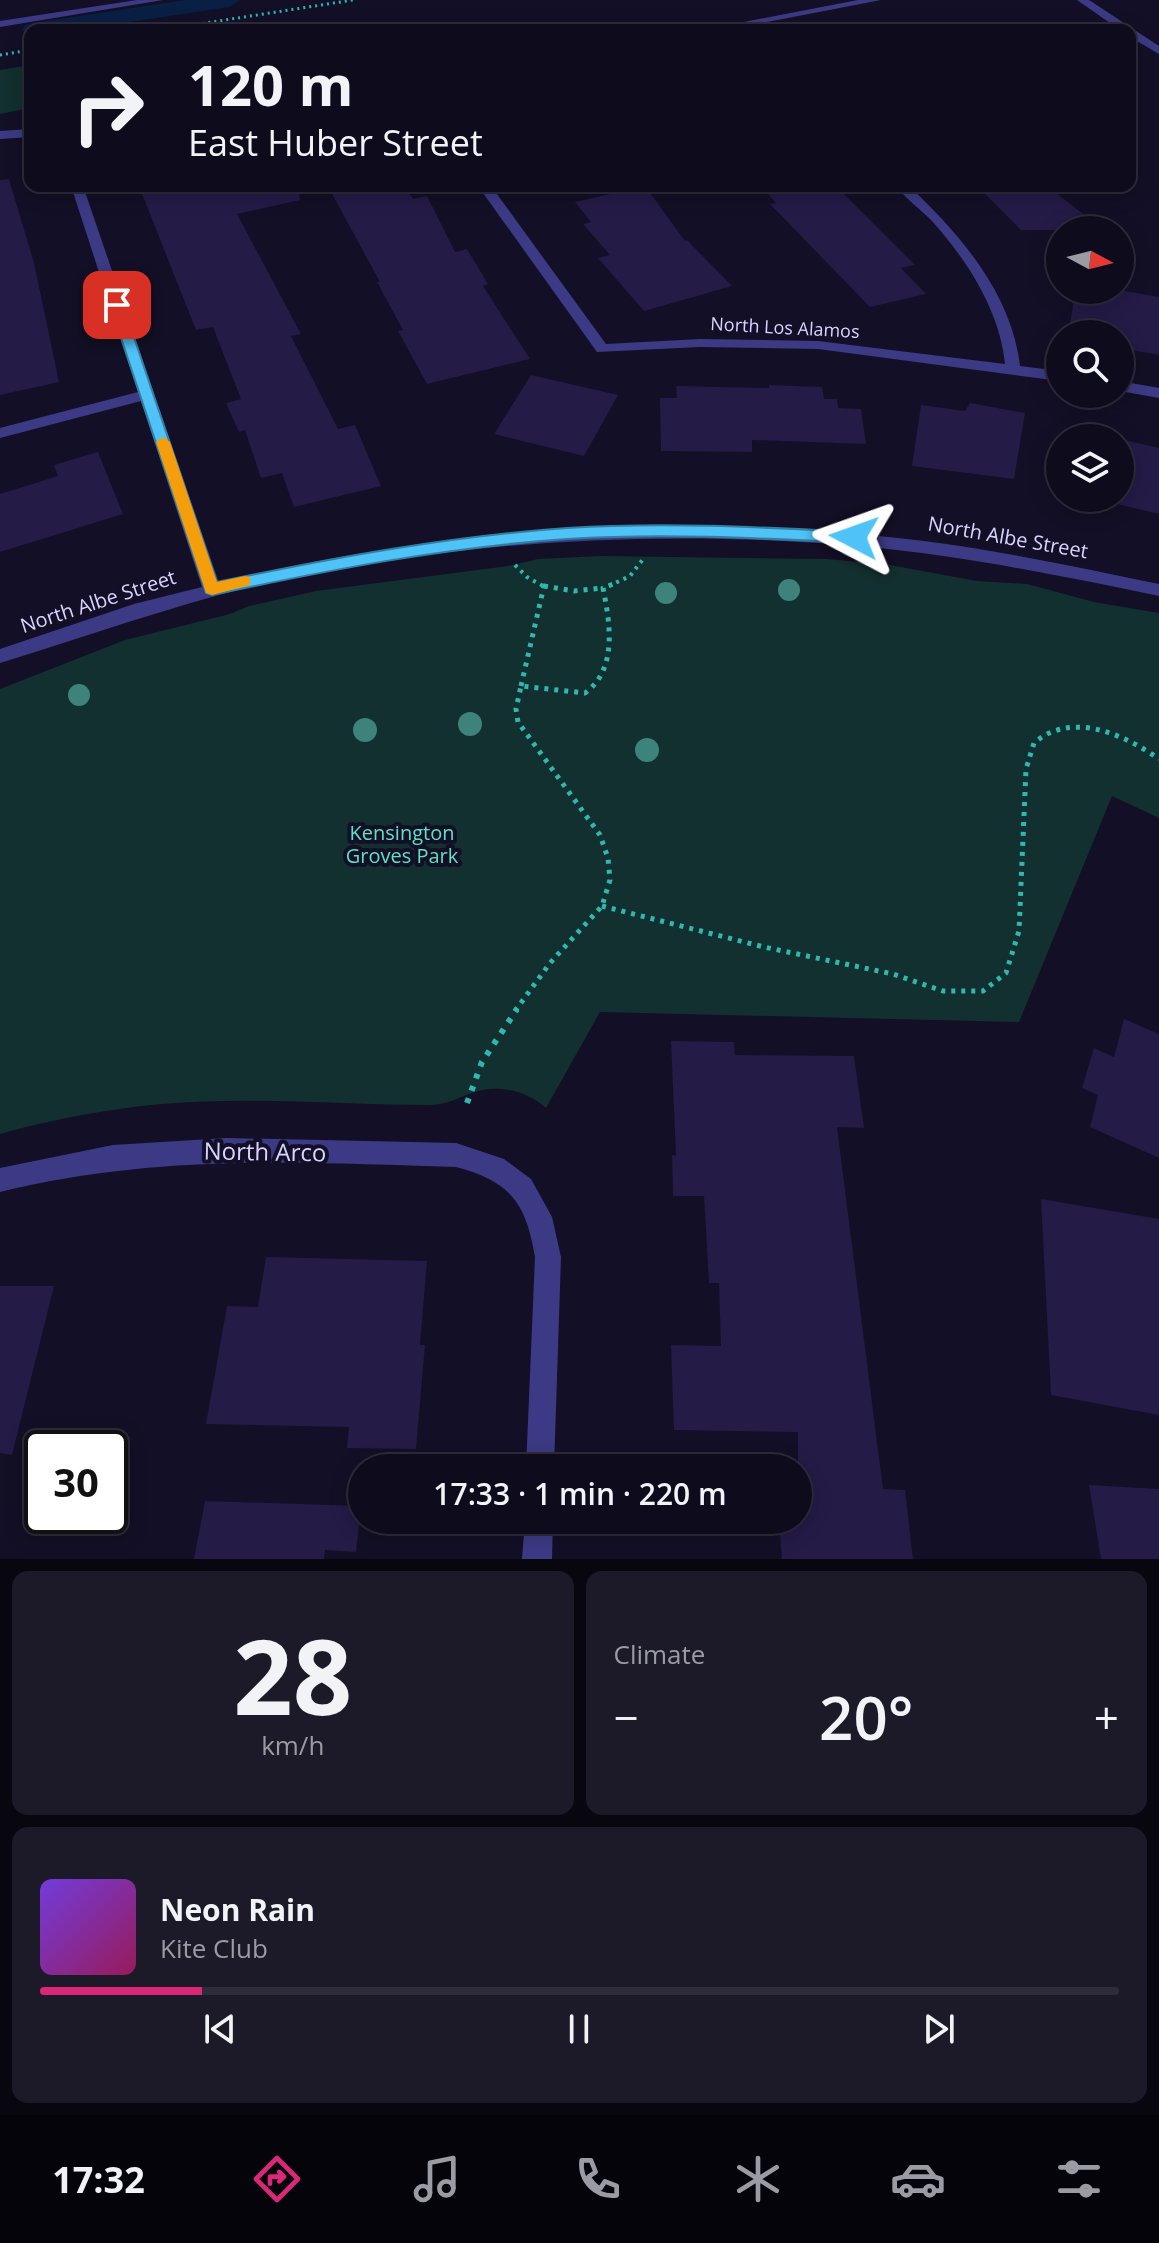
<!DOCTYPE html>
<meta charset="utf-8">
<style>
body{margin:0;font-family:"Open Sans",sans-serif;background:#1c1929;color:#f1f3f6;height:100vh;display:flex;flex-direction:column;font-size:30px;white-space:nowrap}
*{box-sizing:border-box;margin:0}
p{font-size:26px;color:#9b9ba3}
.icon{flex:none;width:44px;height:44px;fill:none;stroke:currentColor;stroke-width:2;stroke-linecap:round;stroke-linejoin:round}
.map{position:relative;height:1559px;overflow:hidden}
.side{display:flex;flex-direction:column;gap:12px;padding:12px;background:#08060f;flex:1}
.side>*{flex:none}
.banner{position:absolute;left:24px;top:24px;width:1112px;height:168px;border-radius:16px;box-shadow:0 4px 20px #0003,0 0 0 2px #2e2b3b;background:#0e0b1c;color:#f1f3f6;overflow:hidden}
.needle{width:52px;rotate:97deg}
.controls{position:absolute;left:1046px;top:216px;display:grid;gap:16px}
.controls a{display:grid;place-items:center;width:88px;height:88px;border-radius:50%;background:#0e0b1c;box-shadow:0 4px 20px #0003,0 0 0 2px #2e2b3b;font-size:40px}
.speed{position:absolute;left:24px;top:1430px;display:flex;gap:16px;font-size:40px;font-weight:700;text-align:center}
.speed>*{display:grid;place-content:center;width:104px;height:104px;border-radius:50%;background:#0e0b1c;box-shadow:0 4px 20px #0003,0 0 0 2px #2e2b3b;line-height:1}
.speed .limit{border:4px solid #111;border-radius:12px;background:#fff;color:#111}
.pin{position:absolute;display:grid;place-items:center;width:68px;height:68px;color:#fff;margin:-34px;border-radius:16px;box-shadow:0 4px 12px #0006}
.me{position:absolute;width:88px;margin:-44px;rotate:274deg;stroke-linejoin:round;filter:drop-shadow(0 0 6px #0008)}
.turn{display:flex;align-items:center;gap:28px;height:168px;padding:0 32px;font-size:36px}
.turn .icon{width:104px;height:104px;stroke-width:2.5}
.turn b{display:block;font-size:56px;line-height:68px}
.big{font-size:60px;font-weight:600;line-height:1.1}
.side .widget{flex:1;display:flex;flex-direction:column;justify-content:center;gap:12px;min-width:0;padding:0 28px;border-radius:16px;background:#1c1929}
.side .dial{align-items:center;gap:0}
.dial b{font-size:104px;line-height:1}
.song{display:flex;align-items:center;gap:24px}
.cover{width:96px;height:96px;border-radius:12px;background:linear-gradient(135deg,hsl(260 70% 55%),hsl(330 70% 35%))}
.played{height:8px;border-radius:4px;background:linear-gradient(90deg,#db2777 15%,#2e2b3b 15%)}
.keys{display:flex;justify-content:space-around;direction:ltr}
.heat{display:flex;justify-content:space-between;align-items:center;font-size:44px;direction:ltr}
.side .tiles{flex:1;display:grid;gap:12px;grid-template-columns:1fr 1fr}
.widget:last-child{grid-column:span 2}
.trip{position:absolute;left:348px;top:1454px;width:464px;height:80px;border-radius:40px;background:#0e0b1c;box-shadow:0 4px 20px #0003,0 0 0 2px #2e2b3b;font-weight:600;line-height:80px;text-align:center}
.tab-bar{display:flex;height:128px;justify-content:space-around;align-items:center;background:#06040b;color:#9b9ba3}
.tab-bar .icon{width:56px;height:56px}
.tab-bar .current{color:#db2777}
.tab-bar b{font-size:36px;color:#f1f3f6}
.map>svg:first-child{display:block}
.green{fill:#12302f}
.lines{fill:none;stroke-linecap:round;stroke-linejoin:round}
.canal{fill:#0a1f44;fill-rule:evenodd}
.building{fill:#241b47}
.path-far3{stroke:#2fb8b0;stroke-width:3;stroke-dasharray:2 4;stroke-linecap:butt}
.path-far2{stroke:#2fb8b0;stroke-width:4;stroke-dasharray:3 5;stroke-linecap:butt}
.path-far1{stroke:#2fb8b0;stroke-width:5;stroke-dasharray:4 6;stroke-linecap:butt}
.path{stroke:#2fb8b0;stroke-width:6;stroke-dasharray:5 8;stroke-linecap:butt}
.lane{fill:#3d3a85;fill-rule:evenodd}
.street{fill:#3d3a85;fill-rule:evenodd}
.tree{fill:#3d827b}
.route{fill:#4fc3f7;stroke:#337fa1;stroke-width:2}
.slow{fill:#f59e0b}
.labels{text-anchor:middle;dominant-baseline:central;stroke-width:8;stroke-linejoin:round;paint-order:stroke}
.far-street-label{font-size:18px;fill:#d9d4ff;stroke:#130f26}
.street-label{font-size:20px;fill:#d9d4ff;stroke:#130f26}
.park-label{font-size:20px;fill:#5fe0c0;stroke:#130f26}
.near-street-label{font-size:24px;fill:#d9d4ff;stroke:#130f26}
</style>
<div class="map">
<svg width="1159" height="1559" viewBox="0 0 1159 1559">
<rect width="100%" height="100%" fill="#130f26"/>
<!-- green -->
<path class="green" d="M30,65v43l-30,6v-44z
M600,556l227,3 63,6 87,16 50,3 67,18 65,11v205l-47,-22 -93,226 -419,-10 -54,96c-18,-16 -43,-23 -68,-17 -17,5 -28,13 -46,14 -90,0 -180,-9 -270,-1 -54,5 -109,15 -162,30v-445l125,-49 105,-26 19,-8 67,-15 192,-25 30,-7z"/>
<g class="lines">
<!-- canal -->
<path class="canal" d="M185,0h55l-11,7 -151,23h-48v6l-8,-6 3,-5 8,-2z"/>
</g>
<!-- building -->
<path class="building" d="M9,179l25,84 25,119 -59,13v-215z
M139,186h159l2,14 -63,14 64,120 -10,2 47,93 17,-4 26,61 -87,21 -12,-34 -21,5 -16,-48 -6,2 -13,-29 15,-4 -28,-72 -17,3z
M342,186h63l8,13 14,-3 28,56 12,-3 21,35 -5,2 47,73 -103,25 -29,-53 5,-1 -26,-48h3l-48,-88 13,-3z
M645,186l40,55 2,-1 45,46 -88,25 -46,-53 12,-3 -27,-31 8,-2 -16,-20z
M761,186h75l79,79 -14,3 25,26 -56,13 -100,-103 6,-1z
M977,186h70l57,44h-83z
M1076,290h44l39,7v58l-39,-7v-16l-50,-9z
M531,375l87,20 -34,61 -90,-22z
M769,385l53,2 2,12h13l1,9 23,1 5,35 -114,-4v12l-91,-1 -1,-53h17l-1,-12 93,2z
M970,403l55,10 -11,66 -102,-13 9,-61 44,6z
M1120,439l39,9v66l-67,-16h28z
M98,452l25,62 -123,38v-58l58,-18 -4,-11z
M1124,1019l35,15v124l-69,-31 8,-32 -16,-7 12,-40 20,9z
M671,1041l63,1 1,13 119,1 10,72 -27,-1 46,362 22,1 8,69h-131l-3,-39h19v-88l-124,-2 -3,-85 50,1 -2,-63h-10l-5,-87h-31l-1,-41 4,1z
M1041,1199l118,20v196l-108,-20z
M266,1257l161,4 -7,84h5l-9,104 -69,-1 2,-21 -143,-3 21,-118 31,1z
M0,1286h54l-42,169 -12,-2z
M1089,1485l70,4v70h-58z
M205,1501l156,5 -5,46 -31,-2 -1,9h-130z"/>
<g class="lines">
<!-- path-far3 -->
<path class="path-far3" d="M161,30l192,-30
M0,55l30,-5"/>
<!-- path-far2 -->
<path class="path-far2" d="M515,565l12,12 16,9
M609,586l21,-10 14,-18"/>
<!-- path-far1 -->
<path class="path-far1" d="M544,586l30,5 29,-3
M521,686l23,-100 -5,-2
M602,906l162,41 129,27 50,17h40l23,-18 13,-42 7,-162 8,-26c38,-33 91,-8 125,16
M515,1011l35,-48 52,-57 8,-26 -2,-22 -8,-23 -82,-113 -2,-13 5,-23 64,7c33,-24 25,-70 18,-105l10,-4"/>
<!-- path -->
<path class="path" d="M467,1103l15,-41 35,-53"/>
<!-- lane -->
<path class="lane" d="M137,0h26l-163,27v-6z"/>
<!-- street -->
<path class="street" d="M858,0h23l-156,30h-23z
M1077,0h12l70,46v8l-29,-17v-7h-10z
M30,129v8l-30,2v-8z
M71,186h12l136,397c211,-53 431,-67 648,-48 98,8 195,29 292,49v12c-97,-20 -193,-40 -292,-49 -194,-18 -392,-8 -583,32 -97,21 -189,55 -284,84v-14l134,-45 68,-17 -61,-186 -141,37v-10l138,-36z
M478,186h13l115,158 94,-5 118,2 187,23c-5,-53 -38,-104 -73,-143 -12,-12 -26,-22 -36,-35h13c51,48 103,108 111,180l40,5v10l-242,-32 -118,-2 -103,5z
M1120,381l39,7v10l-39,-7z
M227,1138l229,5 48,16 27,20 21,38 9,40 -7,211h-28l9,-211c-9,-54 -25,-76 -79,-90 -159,-5 -299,-13 -456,25v-24l113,-23z
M525,1520h28l-1,39h-30z"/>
</g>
<!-- trees -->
<g class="tree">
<circle cx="789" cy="590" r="11"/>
<circle cx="666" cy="593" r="11"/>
<circle cx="79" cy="695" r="11"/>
<circle cx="470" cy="724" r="12"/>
<circle cx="365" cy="730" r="12"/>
<circle cx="647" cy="750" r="12"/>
</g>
<!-- route -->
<path class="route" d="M117,302l6,3 94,277c116,-24 232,-46 350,-54 96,-6 191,-1 287,4l8,5 -8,6c-96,-5 -191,-10 -287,-4 -120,8 -238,31 -355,56l-6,-2 -96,-288z"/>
<!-- slow -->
<path class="slow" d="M163,437l7,5 47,140 28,-6 5,1v8l-38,10 -6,-2 -50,-151z"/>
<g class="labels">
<!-- far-street labels -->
<g class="far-street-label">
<text transform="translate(785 327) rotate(3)">North Los Alamos</text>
</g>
<!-- street labels -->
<g class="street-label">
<text transform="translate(1008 537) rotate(10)">North Albe Street</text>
<text transform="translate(98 601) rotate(-18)">North Albe Street</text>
</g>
<!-- park labels -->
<g class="park-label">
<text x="402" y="832">Kensington<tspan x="402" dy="23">Groves Park</tspan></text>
</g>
<!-- near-street labels -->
<g class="near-street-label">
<text transform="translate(265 1151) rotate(1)">North Arco</text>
</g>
</g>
</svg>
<div class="controls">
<a><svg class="needle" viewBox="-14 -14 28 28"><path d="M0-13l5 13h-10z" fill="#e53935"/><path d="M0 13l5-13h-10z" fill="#9b9ba3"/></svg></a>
<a><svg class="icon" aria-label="search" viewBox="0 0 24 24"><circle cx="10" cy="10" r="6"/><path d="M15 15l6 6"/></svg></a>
<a><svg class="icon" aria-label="layers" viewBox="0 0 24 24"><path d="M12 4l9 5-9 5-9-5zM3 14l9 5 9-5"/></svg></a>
</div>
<div class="speed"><div class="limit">30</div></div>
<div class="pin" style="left:117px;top:305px;background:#d93025"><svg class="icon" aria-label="arrive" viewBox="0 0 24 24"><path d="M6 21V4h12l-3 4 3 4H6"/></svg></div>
<svg class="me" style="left:854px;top:537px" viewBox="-20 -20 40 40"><path d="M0-17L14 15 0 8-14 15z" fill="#4fc3f7" stroke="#fff" stroke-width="4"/></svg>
<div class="trip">17:33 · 1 min · 220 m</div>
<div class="banner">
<div class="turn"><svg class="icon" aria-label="right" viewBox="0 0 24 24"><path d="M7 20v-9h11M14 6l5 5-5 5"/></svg><div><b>120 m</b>East Huber Street</div></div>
</div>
</div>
<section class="side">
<div class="tiles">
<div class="widget dial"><b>28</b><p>km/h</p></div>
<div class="widget"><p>Climate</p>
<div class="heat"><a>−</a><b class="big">20°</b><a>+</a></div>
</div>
<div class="widget">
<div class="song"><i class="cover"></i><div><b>Neon Rain</b><p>Kite Club</p></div></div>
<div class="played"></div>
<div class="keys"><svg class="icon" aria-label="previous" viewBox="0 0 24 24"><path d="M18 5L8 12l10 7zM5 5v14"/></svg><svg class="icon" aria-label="pause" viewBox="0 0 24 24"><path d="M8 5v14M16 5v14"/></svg><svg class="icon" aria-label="next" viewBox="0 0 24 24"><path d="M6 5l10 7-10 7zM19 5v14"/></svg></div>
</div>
</div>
</section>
<nav class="tab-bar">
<b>17:32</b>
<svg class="icon current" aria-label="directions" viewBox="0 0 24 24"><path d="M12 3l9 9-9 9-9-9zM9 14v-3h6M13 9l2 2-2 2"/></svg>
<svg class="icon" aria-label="music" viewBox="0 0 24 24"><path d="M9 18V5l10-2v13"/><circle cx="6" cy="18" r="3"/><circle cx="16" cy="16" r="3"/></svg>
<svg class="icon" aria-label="phone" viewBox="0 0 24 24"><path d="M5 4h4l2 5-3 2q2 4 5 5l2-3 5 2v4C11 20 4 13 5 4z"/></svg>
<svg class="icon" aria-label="climate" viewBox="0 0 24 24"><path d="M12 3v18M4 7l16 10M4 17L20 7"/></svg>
<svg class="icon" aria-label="car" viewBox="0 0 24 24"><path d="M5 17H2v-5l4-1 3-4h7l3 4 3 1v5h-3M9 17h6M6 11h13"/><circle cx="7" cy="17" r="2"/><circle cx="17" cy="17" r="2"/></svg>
<svg class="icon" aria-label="filters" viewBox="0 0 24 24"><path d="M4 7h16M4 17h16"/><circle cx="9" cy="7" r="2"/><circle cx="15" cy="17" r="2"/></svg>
</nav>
